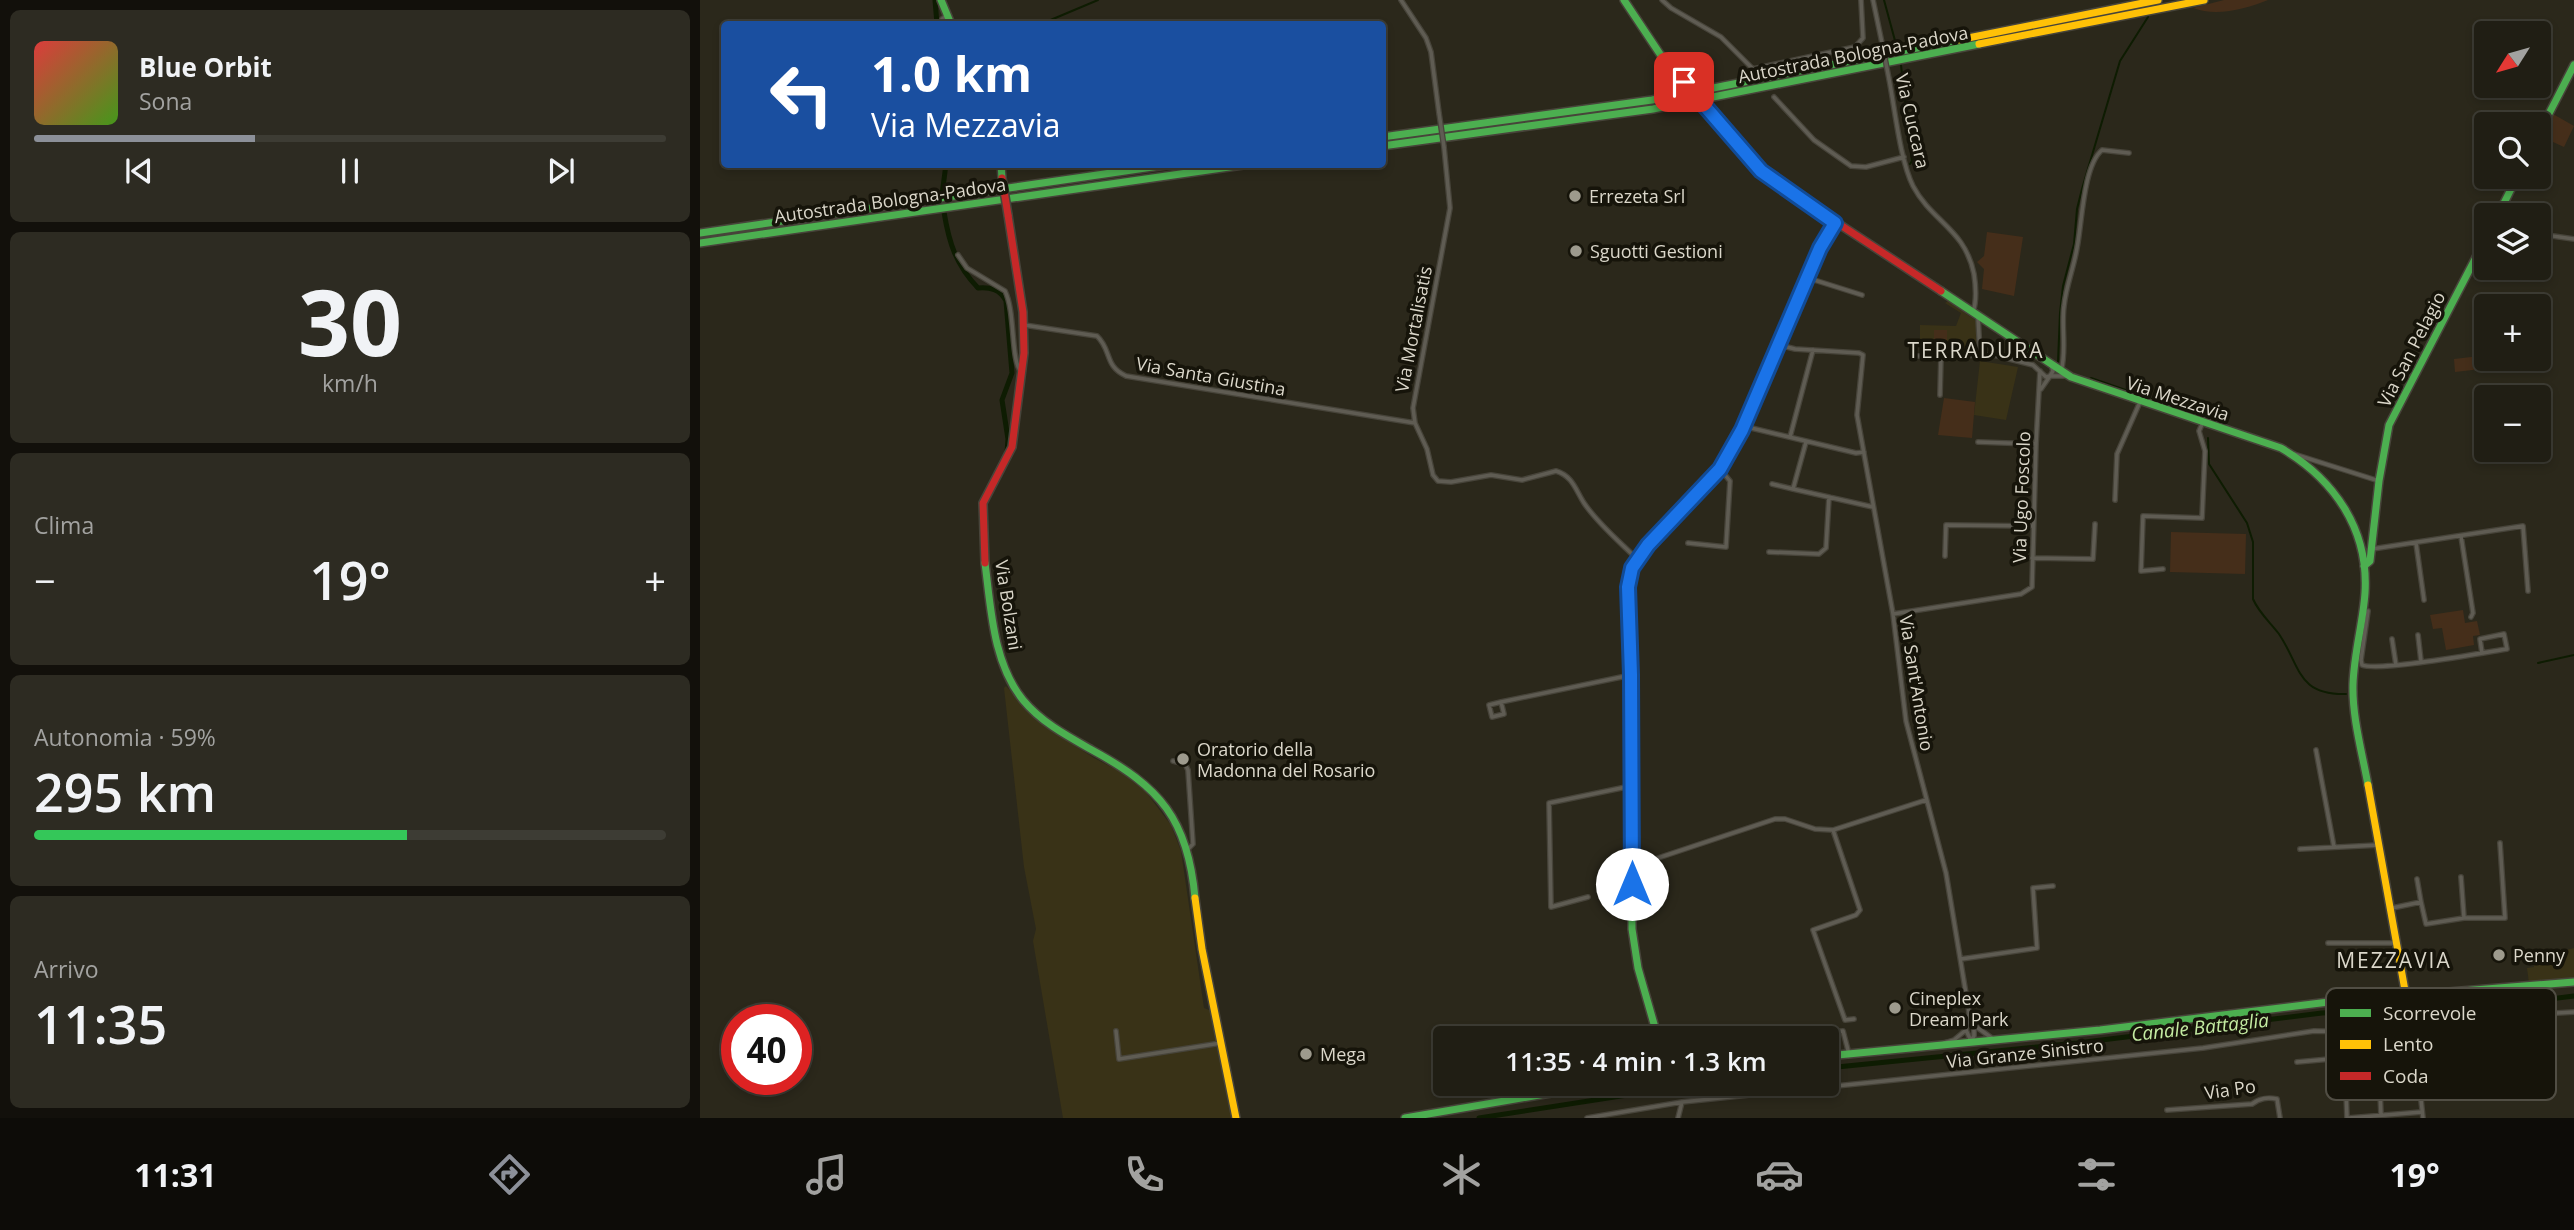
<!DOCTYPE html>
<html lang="it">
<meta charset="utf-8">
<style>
body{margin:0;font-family:"Open Sans",sans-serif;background:#2d2b22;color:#f1f3f6;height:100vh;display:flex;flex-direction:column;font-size:26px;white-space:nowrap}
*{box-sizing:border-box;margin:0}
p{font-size:23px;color:#a2a2a0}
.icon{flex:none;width:38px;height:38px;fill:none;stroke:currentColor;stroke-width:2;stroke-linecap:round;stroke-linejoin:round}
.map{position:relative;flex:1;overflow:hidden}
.side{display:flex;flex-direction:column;gap:10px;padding:10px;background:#12100b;width:700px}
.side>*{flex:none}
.top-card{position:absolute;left:21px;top:21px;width:665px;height:147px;border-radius:7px;box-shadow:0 4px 10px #0003,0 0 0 2px #3d3c34;background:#1a4fa0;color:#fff;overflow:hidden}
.needle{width:46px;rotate:233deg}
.fabs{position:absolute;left:1774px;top:21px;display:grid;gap:14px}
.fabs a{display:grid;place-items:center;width:77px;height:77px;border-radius:7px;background:#201e14;box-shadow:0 4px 10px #0003,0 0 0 2px #3d3c34;font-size:35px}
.speed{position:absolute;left:21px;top:1004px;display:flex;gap:14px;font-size:35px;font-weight:700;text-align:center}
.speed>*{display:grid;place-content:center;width:91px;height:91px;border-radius:50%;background:#201e14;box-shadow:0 4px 10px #0003,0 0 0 2px #3d3c34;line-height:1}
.speed .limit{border:10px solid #d22;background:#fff;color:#111}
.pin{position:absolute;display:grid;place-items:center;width:60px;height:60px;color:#fff;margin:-30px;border-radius:14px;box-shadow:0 4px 10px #0006}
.me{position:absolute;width:77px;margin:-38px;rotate:0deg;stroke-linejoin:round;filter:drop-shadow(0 0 5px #0008)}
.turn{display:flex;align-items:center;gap:24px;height:147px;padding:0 35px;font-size:32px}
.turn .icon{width:91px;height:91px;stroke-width:2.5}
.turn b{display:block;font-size:49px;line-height:60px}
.big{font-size:52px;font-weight:600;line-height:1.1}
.side .tile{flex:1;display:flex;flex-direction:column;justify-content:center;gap:10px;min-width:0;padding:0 24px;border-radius:10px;background:#2d2b22}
.side .dial{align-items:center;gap:0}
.dial b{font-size:91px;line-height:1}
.song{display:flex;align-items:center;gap:21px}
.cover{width:84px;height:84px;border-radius:10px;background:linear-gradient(135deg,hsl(0 70% 55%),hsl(100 70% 35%))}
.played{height:7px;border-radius:4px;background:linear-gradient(90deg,#8c9099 35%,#3d3c34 35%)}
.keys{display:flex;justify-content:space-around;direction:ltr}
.heat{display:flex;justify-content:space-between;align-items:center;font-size:38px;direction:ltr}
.charge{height:10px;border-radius:5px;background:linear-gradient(90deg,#34c759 59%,#3d3c34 0)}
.trip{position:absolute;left:733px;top:1026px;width:406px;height:70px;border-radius:7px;background:#201e14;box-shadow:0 4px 10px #0003,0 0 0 2px #3d3c34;font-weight:600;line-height:70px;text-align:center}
.menu{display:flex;height:112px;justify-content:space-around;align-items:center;background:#0d0c08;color:#a2a2a0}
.menu .icon{width:49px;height:49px}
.menu .active{color:#8c9099}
.menu b{font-size:32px;color:#f1f3f6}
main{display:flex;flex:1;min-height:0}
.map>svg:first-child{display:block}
.built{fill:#393217}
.green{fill:#452e1a}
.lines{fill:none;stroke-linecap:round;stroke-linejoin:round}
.stream{stroke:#0e1c02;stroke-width:2}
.canal{stroke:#0e1c02;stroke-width:5}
.street-casing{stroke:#47443a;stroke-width:6}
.fast-casing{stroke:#47443a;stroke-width:10}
.slow-casing{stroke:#47443a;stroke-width:10}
.jam-casing{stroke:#47443a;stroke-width:10}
.street{stroke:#5f5c53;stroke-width:3.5}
.fast{stroke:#4caf50;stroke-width:7}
.slow{stroke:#ffc107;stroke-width:7}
.jam{stroke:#c62828;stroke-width:7}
.street-bridge-casing{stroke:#47443a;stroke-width:6;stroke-linecap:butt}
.slow-bridge-casing{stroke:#47443a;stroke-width:10;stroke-linecap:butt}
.jam-bridge-casing{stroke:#47443a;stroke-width:10;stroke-linecap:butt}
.street-bridge{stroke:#5f5c53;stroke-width:3.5}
.slow-bridge{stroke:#ffc107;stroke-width:7}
.jam-bridge{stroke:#c62828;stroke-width:7}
.route-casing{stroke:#114b97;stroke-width:18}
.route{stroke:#1a73e8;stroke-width:12}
.poi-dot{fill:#9d9a8d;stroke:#16140a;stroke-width:2.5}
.labels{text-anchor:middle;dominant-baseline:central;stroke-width:7;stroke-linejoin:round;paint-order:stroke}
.street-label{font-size:18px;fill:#dbd7ca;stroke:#16140a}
.poi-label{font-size:18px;fill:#dbd7ca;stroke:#16140a;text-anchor:start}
.water-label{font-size:19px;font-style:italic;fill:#c4eba2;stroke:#16140a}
.quarter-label{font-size:21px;letter-spacing:2px;fill:#dbd7ca;stroke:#16140a}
.key{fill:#16140a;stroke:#514e44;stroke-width:2}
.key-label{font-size:19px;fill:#dbd7ca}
</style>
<main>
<section class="side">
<div class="tile">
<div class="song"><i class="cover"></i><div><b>Blue Orbit</b><p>Sona</p></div></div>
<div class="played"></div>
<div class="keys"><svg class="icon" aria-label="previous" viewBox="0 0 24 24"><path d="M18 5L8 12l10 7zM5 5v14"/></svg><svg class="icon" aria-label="pause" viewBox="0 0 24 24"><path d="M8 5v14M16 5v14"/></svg><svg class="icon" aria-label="next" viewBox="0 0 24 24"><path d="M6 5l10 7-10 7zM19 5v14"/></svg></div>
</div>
<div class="tile dial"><b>30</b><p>km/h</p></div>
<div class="tile"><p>Clima</p>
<div class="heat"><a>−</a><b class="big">19°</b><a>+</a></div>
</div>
<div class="tile"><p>Autonomia · 59%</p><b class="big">295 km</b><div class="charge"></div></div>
<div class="tile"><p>Arrivo</p><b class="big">11:35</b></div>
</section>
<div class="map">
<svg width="1874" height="1118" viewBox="0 0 1874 1118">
<rect width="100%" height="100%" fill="#2b281b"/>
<!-- built -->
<path class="built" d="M1248,301l27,19 2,6 -1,28 -41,1 -6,-7h-9v-23l36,1 5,-13 -16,-10z
M1280,361l38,6 -12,53 -32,-5z
M306,686l36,38 52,34 27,14 25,20 25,33 10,26 23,157 8,3 21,107h-170l-30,-177 3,-12 -12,-62 -20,-179z
M1874,948v31l-45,4 -2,-15 7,-1 -1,-8z"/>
<!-- green -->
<path class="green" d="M1524,0h44c-22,9 -52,17 -75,8z
M1853,114l21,12 -10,21 -22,-10z
M1287,232l36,5 -9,59 -32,-7 2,-20 -7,-7 7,-6z
M1234,330h13v22h-13z
M1780,356l1,13 -26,3 -1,-13z
M1244,398l31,4 -3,36 -34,-3z
M1471,532l75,2 -1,40 -75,-2z
M1763,610l2,13 12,-2 3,14 -7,1 1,9 -28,5 -4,-22 -9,1 -3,-14z"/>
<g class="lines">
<!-- stream -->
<path class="stream" d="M1184,0l13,48
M341,24l57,-24
M1201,65l11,96 -2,3
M1358,362l2,-49 3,-27 11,-42 3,-35 5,-20 38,-128 28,-44
M1391,378l118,41
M1508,438l1,26 38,59 6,19v57c6,14 17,23 26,35 22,33 18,61 67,60
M1838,663l36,-8"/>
<!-- canal -->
<path class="canal" d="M235,0l2,24
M242,195l4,-31
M244,212c5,31 12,53 34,76 12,-1 22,1 28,13l6,72 -10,27 6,39 -1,14
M1127,1068l250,-25 245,-30 196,-10 56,-7
M779,1118l226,-35"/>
<!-- street casing -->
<g class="street-casing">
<path id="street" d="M701,0l25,38 5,14 8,61
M962,0l9,8 50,29 32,32 102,-22 8,-9 -2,-38
M1173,0l9,43
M242,24v-5l5,-4
M1189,79c6,30 11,81 24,107 19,36 52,43 61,88 2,13 3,26 -1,38
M1074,97l40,43 37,26 15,1 38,-10
M744,147l6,61 -37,200 2,15 12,26 6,26 5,6 13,1 40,-7 31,5 34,-9c17,5 20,20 28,32 14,21 36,39 53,56
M252,164l3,1
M1839,234l35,5
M258,255l9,13 38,23c11,22 5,71 17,82
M1108,278l54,17
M1278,317l2,37
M324,325l73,11c15,14 7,30 29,40l289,47
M1079,345l16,4 64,4 4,2 -6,60 36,199 13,107 40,152 23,139 5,13 19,14
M1217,356l77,-1 39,10 13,12 4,-1 3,-5 -2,-6
M1361,371c6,-20 0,-44 3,-65 2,-20 10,-39 13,-58 5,-24 6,-82 25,-98l27,3
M1341,389l9,-13h19
M1240,395l1,-39
M1043,426l113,27 8,-1
M1090,437l23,-87
M1106,442l-13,47 80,18
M1278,442l58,2
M1594,454l85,27
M1072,484l21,5
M1415,500l2,-46 23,-52
M1761,536l12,77 -2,4
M988,543l38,4 4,-66 -10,-12
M1716,543l8,57
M1672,549l151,-23 5,65
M1069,552l50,2 7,-6 3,-51
M1245,556l1,-31 87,1
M1332,558l61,1 2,-35
M1463,569l-22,2 2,-55 59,2 3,-67 -6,-20 4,-9
M1668,611l-7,49 1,5c17,7 120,-12 145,-16l-3,-15 -24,5 2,14
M1193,614l128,-20 11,-7 4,-143 4,-73
M1718,635l3,26
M1692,639l4,26
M801,702l3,12 -12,3 -3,-12 12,-3 130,-27
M1616,750l18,97
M473,761l12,3 3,6 5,74 -5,5
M1133,830l27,80 -4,5 -43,15 32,90 9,-1
M1600,849l79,-4
M932,861l14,1 129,-43h10l30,10 18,1 93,-30
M1761,877l3,41
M1717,879l4,23
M888,897l-37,10 -2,-104 82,-17
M1692,908l29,-6 5,22 38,-6h41l-5,-75
M1628,943h68
M1261,959l76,-11 -4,-60 20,-2
M1269,1014l-3,16 5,11
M1713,1026l10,92
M416,1031l3,28 102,-16
M1121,1033l22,-2 6,23
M1271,1041l3,-5v-9
M1244,1043l10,-3 12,-10
M1597,1062l33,-3 11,-18 18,-8
M1646,1090l1,28
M1680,1091l1,24
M1467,1110l85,-6c8,-6 15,-7 25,-5l3,19
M887,1118l95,-16 521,-54 111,-17 49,1 107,-14 104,-6
M978,1118l4,-16
M1649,1118l73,-6"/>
</g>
<!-- fast casing -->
<g class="fast-casing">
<path id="fast" d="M241,0l10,24
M924,0l36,54 24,28
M1839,133l35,-68
M682,137l270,-37 306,-60
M682,146l271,-37 326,-65
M301,164l1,14
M1798,215l19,-38
M0,233l473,-69
M0,243l550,-79
M1241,291l130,86 210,71c53,31 88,81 84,145 -2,30 -11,60 -12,91 -1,33 9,68 15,101
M1070,364l50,-116 15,-25
M285,563c6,46 8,100 38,137 18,22 44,36 69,50 68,37 96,69 103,148
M1664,566l6,-5 9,-80 10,-56 98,-189
M930,576l-2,25 3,74 1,254 6,39 20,70
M1127,1056l273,-26 237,-29 237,-19
M705,1118l204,-35"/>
</g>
<!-- slow casing -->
<g class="slow-casing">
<path id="slow" d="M1258,40l200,-40
M1279,44l225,-44
M930,576c16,-43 60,-70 89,-106 24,-30 36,-71 51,-106
M1668,785l38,211
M495,898l7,51 34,169"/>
</g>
<!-- jam casing -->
<g class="jam-casing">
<path id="jam" d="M1009,112l42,49 21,19 169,111
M285,563l-2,-60 29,-56 12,-94 -1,-41 -15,-97"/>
</g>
<!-- street -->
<use href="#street" class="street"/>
<!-- fast -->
<use href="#fast" class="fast"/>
<!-- slow -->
<use href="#slow" class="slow"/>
<!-- jam -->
<use href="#jam" class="jam"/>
<!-- street-bridge casing -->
<g class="street-bridge-casing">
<path id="street-bridge" d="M1182,43l7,36
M739,113l5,34"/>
</g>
<!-- slow-bridge casing -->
<g class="slow-bridge-casing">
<path id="slow-bridge" d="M984,82l25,30"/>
</g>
<!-- jam-bridge casing -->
<g class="jam-bridge-casing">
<path id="jam-bridge" d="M302,178l6,37"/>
</g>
<!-- street-bridge -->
<use href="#street-bridge" class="street-bridge"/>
<!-- slow-bridge -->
<use href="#slow-bridge" class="slow-bridge"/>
<!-- jam-bridge -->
<use href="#jam-bridge" class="jam-bridge"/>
</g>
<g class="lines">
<!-- route casing -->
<g class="route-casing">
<path id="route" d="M932,884l-1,-209 -3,-88 4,-19 16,-23 72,-76 22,-39 78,-182 15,-25 -74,-52 -77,-89"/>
</g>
<!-- route -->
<use href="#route" class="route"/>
</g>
<!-- markers -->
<g class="poi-dot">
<circle cx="875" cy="196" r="7"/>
<circle cx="876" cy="251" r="7"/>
<circle cx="483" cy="759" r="7"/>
<circle cx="1799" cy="955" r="7"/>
<circle cx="1195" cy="1008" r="7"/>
<circle cx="606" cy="1054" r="7"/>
</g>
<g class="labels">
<!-- street labels -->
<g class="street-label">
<text transform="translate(1153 54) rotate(-11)">Autostrada Bologna-Padova</text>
<text transform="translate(1213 121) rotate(77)">Via Cuccara</text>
<text transform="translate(190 200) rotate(-8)">Autostrada Bologna-Padova</text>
<text transform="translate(713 329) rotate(-79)">Via Mortalisatis</text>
<text transform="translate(1711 349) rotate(-63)">Via San Pelagio</text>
<text transform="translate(511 376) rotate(10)">Via Santa Giustina</text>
<text transform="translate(1478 398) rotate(18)">Via Mezzavia</text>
<text transform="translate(1321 497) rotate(-88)">Via Ugo Foscolo</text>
<text transform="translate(309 605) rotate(81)">Via Bolzani</text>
<text transform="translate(1217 683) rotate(81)">Via Sant'Antonio</text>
<text transform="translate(1325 1053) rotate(-6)">Via Granze Sinistro</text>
<text transform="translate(1530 1089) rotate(-8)">Via Po</text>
</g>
<!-- poi labels -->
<g class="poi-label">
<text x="889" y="196">Errezeta Srl</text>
<text x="890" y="251">Sguotti Gestioni</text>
<text x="497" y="749">Oratorio della<tspan x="497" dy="21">Madonna del Rosario</tspan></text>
<text x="1813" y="955">Penny</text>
<text x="1209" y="998">Cineplex<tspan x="1209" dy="21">Dream Park</tspan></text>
<text x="620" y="1054">Mega</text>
</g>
<!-- water labels -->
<g class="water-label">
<text transform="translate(1500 1027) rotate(-6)">Canale Battaglia</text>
</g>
<!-- quarter labels -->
<g class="quarter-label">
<text x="1276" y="350">TERRADURA</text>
<text x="1694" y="960">MEZZAVIA</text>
</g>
</g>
<!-- legend -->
<rect x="1626" y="988" width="230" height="112" rx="10" class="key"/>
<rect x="1640" y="1009" width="31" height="8" fill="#4caf50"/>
<rect x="1640" y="1040" width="31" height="9" fill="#ffc107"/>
<rect x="1640" y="1072" width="31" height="8" fill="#c62828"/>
<g class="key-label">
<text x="1683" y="1020">Scorrevole</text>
<text x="1683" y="1051">Lento</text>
<text x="1683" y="1083">Coda</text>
</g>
</svg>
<div class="fabs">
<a><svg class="needle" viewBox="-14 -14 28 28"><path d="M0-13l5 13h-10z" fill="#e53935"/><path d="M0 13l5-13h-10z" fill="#a2a2a0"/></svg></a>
<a><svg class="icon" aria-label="search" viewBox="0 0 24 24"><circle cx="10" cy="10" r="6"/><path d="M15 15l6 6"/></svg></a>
<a><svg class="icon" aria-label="layers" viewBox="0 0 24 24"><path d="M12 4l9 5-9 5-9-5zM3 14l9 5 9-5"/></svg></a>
<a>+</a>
<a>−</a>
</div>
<div class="speed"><div class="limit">40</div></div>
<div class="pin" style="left:984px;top:82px;background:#d93025"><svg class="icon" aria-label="arrive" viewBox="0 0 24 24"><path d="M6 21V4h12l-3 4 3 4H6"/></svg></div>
<svg class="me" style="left:932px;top:884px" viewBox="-20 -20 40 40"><circle r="19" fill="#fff"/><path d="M0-13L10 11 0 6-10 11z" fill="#1a73e8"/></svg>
<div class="trip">11:35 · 4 min · 1.3 km</div>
<div class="top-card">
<div class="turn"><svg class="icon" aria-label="left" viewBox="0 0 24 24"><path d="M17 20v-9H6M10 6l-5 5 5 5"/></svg><div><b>1.0 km</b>Via Mezzavia</div></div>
</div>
</div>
</main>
<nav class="menu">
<b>11:31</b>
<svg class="icon active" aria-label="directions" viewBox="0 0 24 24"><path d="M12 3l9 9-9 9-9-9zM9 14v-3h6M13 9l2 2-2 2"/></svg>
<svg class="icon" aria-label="music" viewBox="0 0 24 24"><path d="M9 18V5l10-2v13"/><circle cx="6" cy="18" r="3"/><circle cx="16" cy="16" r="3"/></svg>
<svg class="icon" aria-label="phone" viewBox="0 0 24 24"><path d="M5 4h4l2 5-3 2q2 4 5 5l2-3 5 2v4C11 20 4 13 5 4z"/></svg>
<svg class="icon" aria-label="climate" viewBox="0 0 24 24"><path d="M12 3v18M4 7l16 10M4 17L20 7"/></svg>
<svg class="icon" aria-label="car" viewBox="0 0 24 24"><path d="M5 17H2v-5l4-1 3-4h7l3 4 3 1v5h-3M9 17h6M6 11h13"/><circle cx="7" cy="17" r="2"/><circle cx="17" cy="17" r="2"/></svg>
<svg class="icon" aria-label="filters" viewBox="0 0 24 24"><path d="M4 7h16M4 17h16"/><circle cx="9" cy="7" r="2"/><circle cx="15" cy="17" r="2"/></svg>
<b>19°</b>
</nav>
